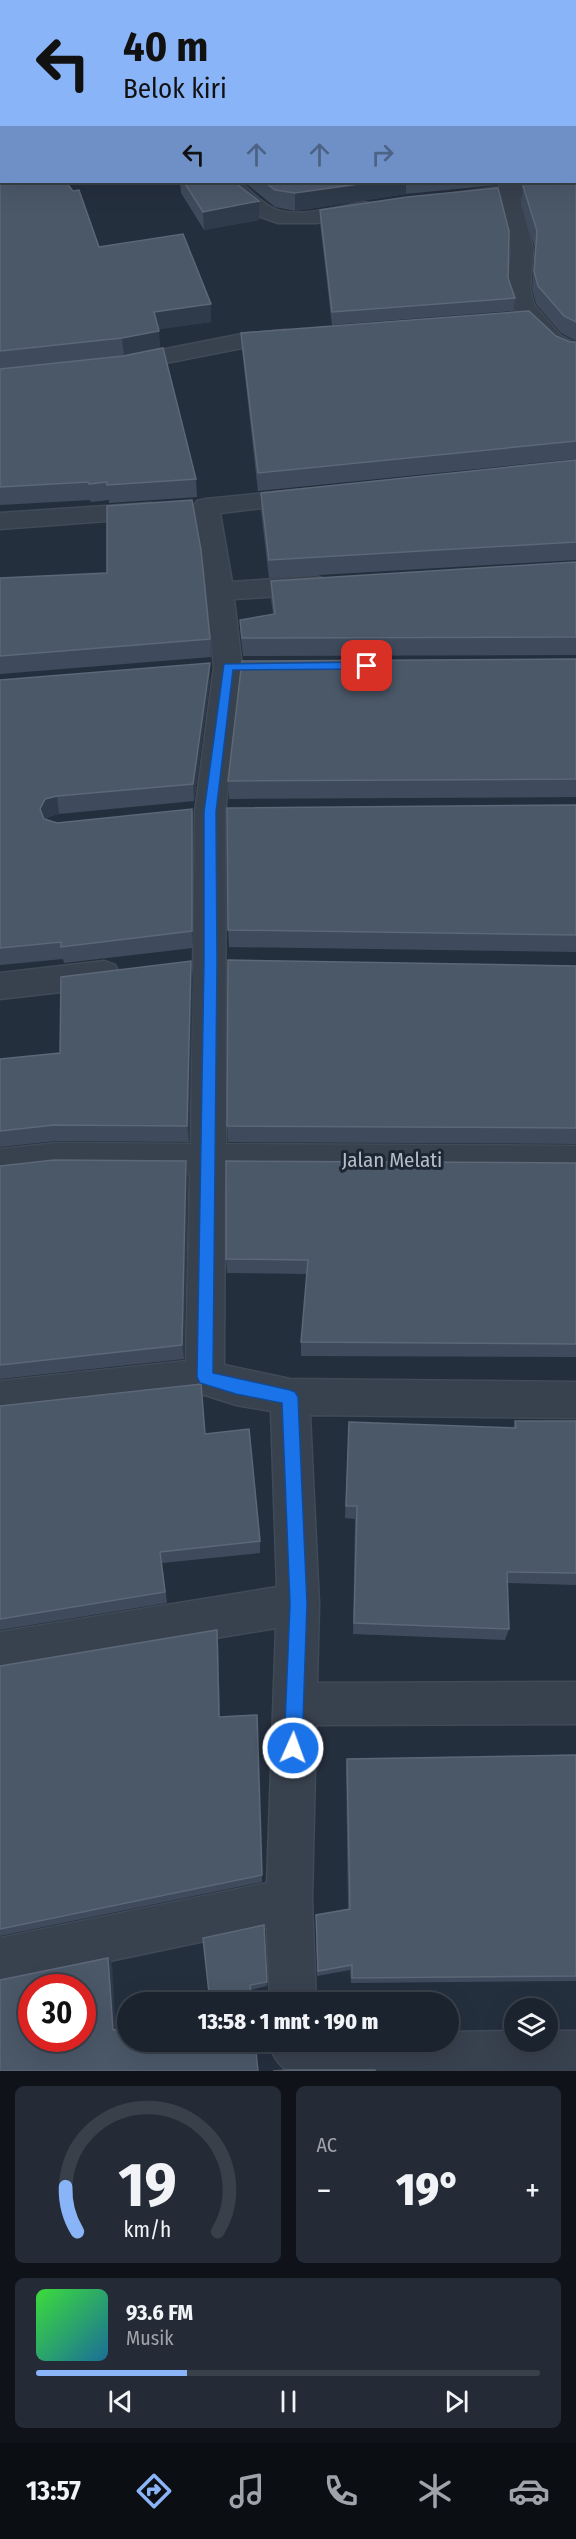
<!DOCTYPE html>
<html lang="id">
<meta charset="utf-8">
<style>
body{margin:0;font-family:"Fira Sans Condensed",sans-serif;background:#242b36;color:#f1f3f6;height:100vh;display:flex;flex-direction:column;font-size:22px;white-space:nowrap}
*{box-sizing:border-box;margin:0}
p{font-size:20px;color:#a0a4aa}
.icon{flex:none;width:33px;height:33px;fill:none;stroke:currentColor;stroke-width:2;stroke-linecap:round;stroke-linejoin:round}
.map{position:relative;height:2071px;overflow:hidden}
.side{display:flex;flex-direction:column;gap:15px;padding:15px;background:#0f1319;flex:1}
.side>*{flex:none}
.guide{position:absolute;left:0px;top:0px;width:576px;height:183px;box-shadow:0 6px 24px #0002,0 0 0 2px #39404a;background:#8ab4f8;color:#111;overflow:hidden}
.tools{position:absolute;left:504px;top:1998px;display:grid;gap:12px}
.tools a{display:grid;place-items:center;width:54px;height:54px;border-radius:50%;background:#1b232e;box-shadow:0 6px 24px #0002,0 0 0 2px #39404a;font-size:30px}
.speed{position:absolute;left:18px;top:1974px;display:flex;gap:12px;font-size:30px;font-weight:700;text-align:center}
.speed>*{display:grid;place-content:center;width:78px;height:78px;border-radius:50%;background:#1b232e;box-shadow:0 6px 24px #0002,0 0 0 2px #39404a;line-height:1}
.speed .limit{border:9px solid #d22;background:#fff;color:#111}
.pin{position:absolute;display:grid;place-items:center;width:51px;height:51px;color:#fff;margin:-26px;border-radius:12px;box-shadow:0 3px 9px #0006}
.me{position:absolute;width:66px;margin:-33px;rotate:2deg;stroke-linejoin:round;filter:drop-shadow(0 0 4px #0008)}
.turn{display:flex;align-items:center;gap:21px;height:126px;padding:0 24px;font-size:27px}
.turn .icon{width:78px;height:78px;stroke-width:2.5}
.turn b{display:block;font-size:42px;line-height:51px}
.lanes{display:flex;align-items:center;height:57px;padding:0 24px;background:#0003;justify-content:center;gap:30px;direction:ltr}
.lanes .off{opacity:.35}
.big{font-size:45px;font-weight:800;line-height:1.1}
.side .tile{flex:1;display:flex;flex-direction:column;justify-content:center;gap:9px;min-width:0;padding:0 21px;border-radius:9px;background:#242b36}
.side .dial{align-items:center;gap:0}
.dial svg{height:156px;overflow:visible;fill:none;stroke:#39404a;stroke-width:7;stroke-linecap:round;text-anchor:middle}
.dial text{fill:#f1f3f6;stroke:none}
.song{display:flex;align-items:center;gap:18px}
.cover{width:72px;height:72px;border-radius:9px;background:linear-gradient(135deg,hsl(120 70% 55%),hsl(200 70% 35%))}
.played{height:6px;border-radius:3px;background:linear-gradient(90deg,#8ab4f8 30%,#39404a 30%)}
.keys{display:flex;justify-content:space-around;direction:ltr}
.heat{display:flex;justify-content:space-between;align-items:center;font-size:33px;direction:ltr}
.side .tiles{flex:1;display:grid;gap:15px;grid-template-columns:1fr 1fr}
.tile:last-child{grid-column:span 2}
.trip{position:absolute;left:117px;top:1992px;width:342px;height:60px;border-radius:30px;background:#1b232e;box-shadow:0 6px 24px #0002,0 0 0 2px #39404a;font-weight:800;line-height:60px;text-align:center}
.dock{display:flex;height:96px;justify-content:space-around;align-items:center;background:#0b0e12;color:#a0a4aa}
.dock .icon{width:42px;height:42px}
.dock .active{color:#8ab4f8}
.dock b{font-size:27px;color:#f1f3f6}
.map>svg:first-child{display:block}
.lines{fill:none;stroke-linecap:round;stroke-linejoin:round}
.minor-casing{stroke:#414a57;stroke-width:3}
.minor{fill:#38414e;fill-rule:evenodd}
.wall{fill:#3f4b5c}
.shaded-wall{fill:#2f3b4b}
.building{fill:#4b5868;stroke:#5c6777;stroke-width:1.5;fill-rule:evenodd}
.route{fill:#1a73e8;stroke:#114b97;stroke-width:1.5}
.labels{text-anchor:middle;dominant-baseline:central;stroke-width:6;stroke-linejoin:round;paint-order:stroke}
.street-label{font-size:21px;fill:#b4bcc9;stroke:#1d2633}
</style>
<div class="map">
<svg width="576" height="2071" viewBox="0 0 576 2071">
<rect width="100%" height="100%" fill="#242f3e"/>
<g class="lines">
<!-- minor casing -->
<g class="minor-casing">
<path id="minor" d="M574,180l2,12 -56,6 13,51 -3,40 4,16 26,30 16,9v14l-17,-2 -15,-11 -32,-39 -4,-17 3,-40 -12,-49 -44,4 -7,-2 -3,-4 3,-4 51,-7 1,-5h20v3z
M218,182h22c11,9 23,23 37,28 23,8 64,-4 88,-8l7,2 3,4 -3,4 -56,11h-38l-23,-8z
M285,330l8,2 3,5 -3,5 -51,6 -122,24 -8,-2 -4,-5 4,-5 8,-2 122,-24z
M306,489l9,3 4,5 -4,5 -95,11 12,69 84,-6 9,3 4,6 -4,6 -9,3 -82,5 8,68 -17,145 1,332 350,2v30l-351,-2 -1,191 66,14 286,3v36l-266,-3 9,189 -2,79 259,-1v42l-260,1 -4,176 4,101h-46l-3,-74 -267,56v-46l267,-55 9,-255 -276,46v-42l277,-45 -6,-176 -35,-6 -31,-10 -205,22v-36l186,-20 4,-187 -133,-1 -57,6v-30l57,-6 134,1 4,-332 19,-145 -10,-99 -11,-61 4,-6 9,-2z
M151,503l9,2 4,6 -4,6 -160,12v-16z
M104,961l11,4 5,9 -5,9 -11,4 -104,12v-26z
M514,2031v11h34v-11h28v40h-287c-11,-5 -18,-18 -19,-29h178v-10z"/>
</g>
<!-- minor -->
<use href="#minor" class="minor"/>
</g>
<!-- wall -->
<path class="wall" d="M0,0l2,2v180l97,65 112,57v18l-53,7 2,19 -36,8 -124,13z
M574,142l2,3v196l-15,-8 -25,-29 -4,-15 3,-41 -14,-44 3,-22h-3h53z
M180,182h54l25,38 -55,10 -23,-37z
M244,182h255l-2,3 -91,9 -111,17 -20,-4z
M320,210l188,68 7,20 -2,13 -181,14 -12,-102z
M241,333l315,3 14,6h6v117l-318,32 -16,-141z
M0,369l196,110 1,18 -88,6v-3l-18,2 -1,-2 -90,5z
M576,460v100l-307,18 -8,-67v-18z
M576,562v93l-333,1 -2,-18 -1,-18 33,-6 -2,-15v-18z
M0,578l210,61 1,18 -211,17z
M576,659v138l-347,2 -1,-18z
M0,680h210l-16,121 -135,13 -11,3 -1,3 10,3 135,-14 1,17v122l-129,15 -1,-4 -63,6z
M576,805v147l-347,-5 -1,-17z
M191,961l2,17 -4,164 -132,-1 -57,6v-88l60,-6z
M576,966v178l-348,-2 -1,-16z
M186,1161l2,15 -4,183 -184,20v-213z
M576,1163v194l-275,-1v-14l6,-68 -80,-1 -1,-14z
M0,1406l206,28 54,107v12l-98,10 5,40 -167,27z
M515,1421h61v164l-69,-2 2,46 -4,11 -152,-6 2,-115 -10,-1 4,-96 164,6z
M217,1630l1,10 2,77 37,-2 5,167 -262,54v-270z
M576,1755v226l-225,2 -1,-13 -33,6 -1,-61 32,-6 -2,-141 1,-9z
M264,1925l3,61 -16,4 -41,12z"/>
<!-- shaded-wall -->
<path class="shaded-wall" d="M576,90v15l-2,1v-15z
M373,182h33v12l-111,17v-18z
M259,201v19l-55,10 -1,-18z
M211,304v18l-56,8 -1,-18z
M159,331l1,17 -36,8 -2,-18z
M210,663v17l-16,121 -1,-17z
M57,796l2,18 -11,3 -5,9 -3,-17 5,-10z
M192,809l1,17v122l-1,-17z
M191,961l2,17 -4,164 -2,-16z
M186,1161l2,15 -4,183 -2,-14z
M217,1630l1,10 2,86 -1,-9z
M108,1958l4,5 4,71 -3,-4z"/>
<!-- building -->
<path class="building" d="M0,0h576v90l-2,1v-89h-572v180h64l7,9 6,-1 20,57 84,-13 28,70 -57,8 5,19 -37,7 -122,13z
M574,142l2,3v16h-2z
M574,177h2v145l-12,-6 -26,-30 -4,-15 3,-40 -14,-45 1,-4h50z
M184,182h50l25,19 -56,11z
M265,182h108l-78,11 -20,-3z
M498,188l11,43 -1,47 7,20 -183,14 -12,-102 87,-13z
M529,311l27,25 14,6h6v99l-318,32 -17,-140z
M163,348l33,131 -89,6v-3l-18,2 -1,-2 -88,5v-118l123,-13z
M576,460v82l-307,18 -8,-67z
M192,500l9,50 9,89 -210,17v-78l107,-5v-67z
M576,562v75l-334,1 -2,-18 35,-6 -4,-33z
M576,659v120l-348,2 14,-120z
M210,663l-17,121 -136,12 -12,3 -5,10 4,10 13,4 135,-14v122l-131,16v-5l-61,6v-268z
M576,805v130l-348,-5 -1,-122z
M228,960l348,6v162l-349,-2z
M191,961l-4,165 -133,-1 -54,6v-72l60,-6 1,-76z
M54,1160l132,1 -4,184 -182,20v-199z
M226,1161l350,2v181l-275,-2 7,-82 -82,-1z
M201,1384l4,50 44,-5 11,112 -100,11 5,40 -165,27v-213z
M515,1421h61v152l-69,-1 2,57 -155,-6 3,-117h-11l3,-84 167,6z
M217,1630l2,87 38,-2 5,160 -262,54v-263z
M576,1755v221l-224,2v-13l-34,6 -2,-56 34,-6 -3,-150z
M264,1925l3,57 -17,3 2,17h-42l-7,-64z
M108,1958l5,72 15,-2v14h127l3,29h-258v-91zM32,1988h50v50h-50z
M288,2070h87v1h-102z"/>
<!-- route -->
<path class="route" d="M367,662l4,2v5l-138,1 -17,142 1,149 -4,412 77,17 5,2 3,5 9,207 -5,144 -2,6 -7,2 -6,-2 -3,-6 6,-144 -8,-201 -46,-9 -36,-11 -3,-6 7,-416v-149l20,-148z"/>
<g class="labels">
<!-- street labels -->
<g class="street-label">
<text x="392" y="1160">Jalan Melati</text>
</g>
</g>
</svg>
<div class="tools">
<a><svg class="icon" aria-label="layers" viewBox="0 0 24 24"><path d="M12 4l9 5-9 5-9-5zM3 14l9 5 9-5"/></svg></a>
</div>
<div class="speed"><div class="limit">30</div></div>
<div class="pin" style="left:367px;top:666px;background:#d93025"><svg class="icon" aria-label="arrive" viewBox="0 0 24 24"><path d="M6 21V4h12l-3 4 3 4H6"/></svg></div>
<svg class="me" style="left:293px;top:1748px" viewBox="-20 -20 40 40"><circle r="17" fill="#1a73e8" stroke="#fff" stroke-width="3"/><path d="M0-11L8 9 0 5-8 9z" fill="#fff"/></svg>
<div class="trip">13:58 · 1 mnt · 190 m</div>
<div class="guide">
<div class="turn"><svg class="icon" aria-label="left" viewBox="0 0 24 24"><path d="M17 20v-9H6M10 6l-5 5 5 5"/></svg><div><b>40 m</b>Belok kiri</div></div>
<div class="lanes"><svg class="icon" aria-label="left" viewBox="0 0 24 24"><path d="M17 20v-9H6M10 6l-5 5 5 5"/></svg><svg class="icon off" aria-label="ahead" viewBox="0 0 24 24"><path d="M12 20V5M6 11l6-6 6 6"/></svg><svg class="icon off" aria-label="ahead" viewBox="0 0 24 24"><path d="M12 20V5M6 11l6-6 6 6"/></svg><svg class="icon off" aria-label="right" viewBox="0 0 24 24"><path d="M7 20v-9h11M14 6l5 5-5 5"/></svg></div>
</div>
</div>
<section class="side">
<div class="tiles">
<div class="tile dial"><svg viewBox="0 0 100 80">
<path d="M14 69A42 42 0 1 1 86 69"/>
<path d="M14 69A42 42 0 0 1 8 46" stroke="#8ab4f8"/>
<text x="50" y="56" font-size="32" font-weight="700">19</text>
<text x="50" y="72" font-size="11">km/h</text>
</svg></div>
<div class="tile"><p>AC</p>
<div class="heat"><a>−</a><b class="big">19°</b><a>+</a></div>
</div>
<div class="tile">
<div class="song"><i class="cover"></i><div><b>93.6 FM</b><p>Musik</p></div></div>
<div class="played"></div>
<div class="keys"><svg class="icon" aria-label="previous" viewBox="0 0 24 24"><path d="M18 5L8 12l10 7zM5 5v14"/></svg><svg class="icon" aria-label="pause" viewBox="0 0 24 24"><path d="M8 5v14M16 5v14"/></svg><svg class="icon" aria-label="next" viewBox="0 0 24 24"><path d="M6 5l10 7-10 7zM19 5v14"/></svg></div>
</div>
</div>
</section>
<nav class="dock">
<b>13:57</b>
<svg class="icon active" aria-label="directions" viewBox="0 0 24 24"><path d="M12 3l9 9-9 9-9-9zM9 14v-3h6M13 9l2 2-2 2"/></svg>
<svg class="icon" aria-label="music" viewBox="0 0 24 24"><path d="M9 18V5l10-2v13"/><circle cx="6" cy="18" r="3"/><circle cx="16" cy="16" r="3"/></svg>
<svg class="icon" aria-label="phone" viewBox="0 0 24 24"><path d="M5 4h4l2 5-3 2q2 4 5 5l2-3 5 2v4C11 20 4 13 5 4z"/></svg>
<svg class="icon" aria-label="climate" viewBox="0 0 24 24"><path d="M12 3v18M4 7l16 10M4 17L20 7"/></svg>
<svg class="icon" aria-label="car" viewBox="0 0 24 24"><path d="M5 17H2v-5l4-1 3-4h7l3 4 3 1v5h-3M9 17h6M6 11h13"/><circle cx="7" cy="17" r="2"/><circle cx="17" cy="17" r="2"/></svg>
</nav>
